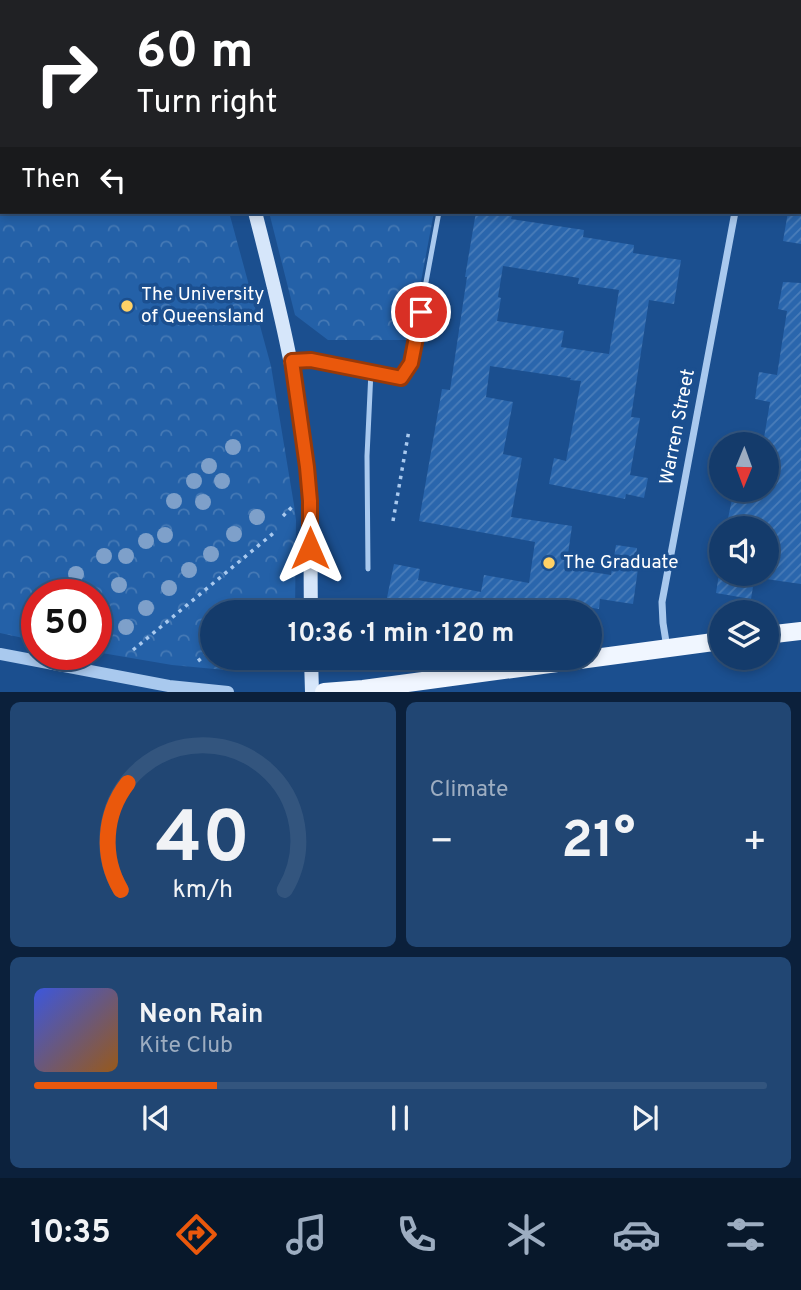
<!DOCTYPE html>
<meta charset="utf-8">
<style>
body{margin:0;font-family:Overpass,sans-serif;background:#214673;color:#f1f3f6;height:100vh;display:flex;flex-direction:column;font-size:26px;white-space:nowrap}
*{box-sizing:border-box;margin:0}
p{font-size:23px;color:#9dadc1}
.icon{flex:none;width:38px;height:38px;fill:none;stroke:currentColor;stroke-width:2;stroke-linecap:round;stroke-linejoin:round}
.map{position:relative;height:692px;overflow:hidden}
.panel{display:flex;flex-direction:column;gap:10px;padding:10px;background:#0b203b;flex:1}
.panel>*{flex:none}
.top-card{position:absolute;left:0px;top:0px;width:802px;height:214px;box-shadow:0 4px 10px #0003,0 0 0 2px #33557e;background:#202124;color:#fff;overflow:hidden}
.needle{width:46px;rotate:181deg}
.controls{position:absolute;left:709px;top:432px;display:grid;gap:14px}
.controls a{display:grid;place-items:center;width:70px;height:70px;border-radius:50%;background:#143b6b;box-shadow:0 4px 10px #0003,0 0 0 2px #33557e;font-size:35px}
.speed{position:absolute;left:21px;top:579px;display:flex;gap:14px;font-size:35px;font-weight:700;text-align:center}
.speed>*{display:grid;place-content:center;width:91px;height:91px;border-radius:50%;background:#143b6b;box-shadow:0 4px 10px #0003,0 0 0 2px #33557e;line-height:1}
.speed .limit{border:10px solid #d22;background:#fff;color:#111}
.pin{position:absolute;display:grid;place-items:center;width:60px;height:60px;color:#fff;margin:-30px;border:4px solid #fff;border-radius:50%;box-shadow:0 2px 7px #0007}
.me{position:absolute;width:77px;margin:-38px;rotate:0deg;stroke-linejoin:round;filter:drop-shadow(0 0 5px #0008)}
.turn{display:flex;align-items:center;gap:24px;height:147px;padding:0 21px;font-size:32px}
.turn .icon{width:91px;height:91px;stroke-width:2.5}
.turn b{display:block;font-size:49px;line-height:60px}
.then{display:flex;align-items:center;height:66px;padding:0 21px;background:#0003;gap:14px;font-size:26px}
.big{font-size:52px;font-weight:700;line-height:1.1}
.panel .widget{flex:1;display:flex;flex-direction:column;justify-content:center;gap:10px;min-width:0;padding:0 24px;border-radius:10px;background:#214673}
.panel .dial{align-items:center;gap:0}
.dial svg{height:182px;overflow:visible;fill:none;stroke:#33557e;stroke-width:7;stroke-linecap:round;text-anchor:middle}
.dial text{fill:#f1f3f6;stroke:none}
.song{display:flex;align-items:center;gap:21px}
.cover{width:84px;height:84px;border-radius:10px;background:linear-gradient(135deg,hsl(230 70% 55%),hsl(30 70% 35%))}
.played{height:7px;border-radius:4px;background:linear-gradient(90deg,#ea580c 25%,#33557e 25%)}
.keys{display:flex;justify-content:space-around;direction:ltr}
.heat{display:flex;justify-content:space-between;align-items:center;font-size:38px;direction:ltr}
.panel .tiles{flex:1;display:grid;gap:10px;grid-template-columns:1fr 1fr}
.widget:last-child{grid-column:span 2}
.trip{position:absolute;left:200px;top:600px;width:402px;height:70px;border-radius:35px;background:#143b6b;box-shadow:0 4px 10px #0003,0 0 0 2px #33557e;font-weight:700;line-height:70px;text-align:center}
.tab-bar{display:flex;height:112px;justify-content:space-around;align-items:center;background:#08182b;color:#9dadc1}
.tab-bar .icon{width:49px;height:49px}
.tab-bar .current{color:#ea580c}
.tab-bar b{font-size:32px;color:#f1f3f6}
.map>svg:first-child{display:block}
.park{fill:url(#park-crowns)}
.building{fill:url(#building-hatch);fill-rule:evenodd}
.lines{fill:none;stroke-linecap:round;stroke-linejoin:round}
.path{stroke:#a9c9ee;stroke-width:3.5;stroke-dasharray:3.5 5;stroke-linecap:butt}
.service{stroke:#a9c9ee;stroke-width:5}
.minor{stroke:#a9c9ee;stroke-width:7}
.tertiary{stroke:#a9c9ee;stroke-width:12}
.secondary{stroke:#d6e6fa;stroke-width:14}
.primary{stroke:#f0f6ff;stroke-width:18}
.tree{fill:#7ea0ca}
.route-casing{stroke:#983908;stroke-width:18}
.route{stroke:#ea580c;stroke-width:12}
.poi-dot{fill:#ffd166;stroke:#1b4f8f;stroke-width:2.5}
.labels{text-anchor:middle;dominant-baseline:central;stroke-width:7;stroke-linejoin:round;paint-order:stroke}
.poi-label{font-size:19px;fill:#fff;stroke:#1b4f8f;text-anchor:start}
.street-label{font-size:19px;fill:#fff;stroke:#1b4f8f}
</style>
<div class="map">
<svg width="801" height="692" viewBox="0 0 801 692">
<defs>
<pattern id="park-crowns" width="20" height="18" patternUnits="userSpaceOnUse" patternTransform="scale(1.75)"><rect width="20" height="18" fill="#2461a8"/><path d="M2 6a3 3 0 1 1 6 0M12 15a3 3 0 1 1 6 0" fill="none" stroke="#4579b5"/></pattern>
<pattern id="building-hatch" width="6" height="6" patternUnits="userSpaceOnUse" patternTransform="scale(1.75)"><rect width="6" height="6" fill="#2a66ad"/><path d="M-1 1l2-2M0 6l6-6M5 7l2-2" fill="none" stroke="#4a7db9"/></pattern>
</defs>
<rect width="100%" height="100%" fill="#1b4f8f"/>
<!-- park -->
<path class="park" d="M214,0h258l-1,2h-256z
M0,84l2,1v127h227l42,154 23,139 2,15 -1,92h-83v46h68l-7,10 -37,3 -64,-6 -76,-13v-57h-59v46l-37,-8z
M269,212h165l-24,128h-82l-33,-25z"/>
<!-- building -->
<path class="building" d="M800,187h1v57l-18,-3 5,-29h12z
M476,212h37l-2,7 73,11 -1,7 51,8 -1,8 48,7 -7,44 -25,-4 -18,117 9,1 -10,57 18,3 -4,20 -18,-4 -1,5 -76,-15 5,-26 12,3 15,-80 -11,-1 1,-2 -81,-12 -4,31 27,5 -10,52 19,4 -11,59 61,9 -6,42 45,7 5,-30 21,3 -2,14h4l-6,42 -33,-5 -1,10 -38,-6 -1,3 -53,-8 -2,14h-121l10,-48 26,5 -2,11 63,12 3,-17 45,8 6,-41 -116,-21 23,-132 8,1 17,-113h-2zM503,266l76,12 -1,6 41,6 -10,64 -48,-7 3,-16 -67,-10 4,-23 -3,-1z
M783,282l18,1v301l-35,-5v-51h-40l8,-38h32v-46h-3l7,-42 -15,-3 4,-27 18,3 10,-64 -9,-2z
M719,574h36l-4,25 -35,-6z"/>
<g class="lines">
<!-- path -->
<path class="path" d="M283,516l9,-9
M393,521l16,-91
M260,612l9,-7
M133,650l143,-119
M271,660l12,-1
M198,661l14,-11"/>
<!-- service -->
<path class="service" d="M447,2l7,-2
M478,2v-2
M292,361l19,-1 90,18 10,-15 28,-151
M368,569l-1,-113 4,-85"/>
<!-- minor -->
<path class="minor" d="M774,2v-2
M667,648l-4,-25 -1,-21 73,-390"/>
<!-- tertiary -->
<path class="tertiary" d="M0,654l169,32 59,6"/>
<!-- secondary -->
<path class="secondary" d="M200,0v2
M255,212c22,85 43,169 52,256 5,48 3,97 4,144
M311,658l1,34"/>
<!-- primary -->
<path class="primary" d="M766,635l35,-4
M324,692l39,-3 358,-48"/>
</g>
<!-- trees -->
<g class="tree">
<circle cx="233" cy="447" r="8"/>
<circle cx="209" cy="466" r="8"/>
<circle cx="194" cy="481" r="8"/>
<circle cx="222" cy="481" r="8"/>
<circle cx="174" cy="501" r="8"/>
<circle cx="203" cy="502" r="8"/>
<circle cx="257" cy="517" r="8"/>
<circle cx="234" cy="534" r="8"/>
<circle cx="165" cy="535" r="8"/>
<circle cx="146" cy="541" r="8"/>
<circle cx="211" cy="554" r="8"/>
<circle cx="104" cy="556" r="8"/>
<circle cx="126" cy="556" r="8"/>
<circle cx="189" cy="570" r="8"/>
<circle cx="76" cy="574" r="8"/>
<circle cx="119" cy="585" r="8"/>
<circle cx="169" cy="588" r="8"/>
<circle cx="146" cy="608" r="8"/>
<circle cx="126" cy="627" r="8"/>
</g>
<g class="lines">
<!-- route casing -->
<g class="route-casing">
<path id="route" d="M310,548v-47l-3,-34 -15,-106 19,-1 90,18 10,-15 10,-51"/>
</g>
<!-- route -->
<use href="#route" class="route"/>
</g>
<!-- markers -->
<g class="poi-dot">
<circle cx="127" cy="306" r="7"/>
<circle cx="549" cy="563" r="7"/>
</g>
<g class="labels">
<!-- poi labels -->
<g class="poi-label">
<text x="141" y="295">The University<tspan x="141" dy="22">of Queensland</tspan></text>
<text x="563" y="563">The Graduate</text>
</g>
<!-- street labels -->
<g class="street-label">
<text transform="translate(678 427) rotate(-79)">Warren Street</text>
</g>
</g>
</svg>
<div class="controls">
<a><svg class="needle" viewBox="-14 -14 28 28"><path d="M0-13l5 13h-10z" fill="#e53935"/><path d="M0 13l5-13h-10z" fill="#9dadc1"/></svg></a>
<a><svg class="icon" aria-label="sound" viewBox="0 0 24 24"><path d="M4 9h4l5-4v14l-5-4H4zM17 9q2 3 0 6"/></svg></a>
<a><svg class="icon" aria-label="layers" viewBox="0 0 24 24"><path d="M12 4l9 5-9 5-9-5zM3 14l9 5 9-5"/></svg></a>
</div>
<div class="speed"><div class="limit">50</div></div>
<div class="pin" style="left:421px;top:312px;background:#d93025"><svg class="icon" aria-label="arrive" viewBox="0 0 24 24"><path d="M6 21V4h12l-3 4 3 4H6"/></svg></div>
<svg class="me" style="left:310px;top:548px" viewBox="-20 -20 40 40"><path d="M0-17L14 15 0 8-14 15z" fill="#ea580c" stroke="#fff" stroke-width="4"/></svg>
<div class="trip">10:36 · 1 min · 120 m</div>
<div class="top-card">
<div class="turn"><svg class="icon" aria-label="right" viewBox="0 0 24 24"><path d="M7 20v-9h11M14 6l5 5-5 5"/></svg><div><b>60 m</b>Turn right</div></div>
<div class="then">Then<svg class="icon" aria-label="left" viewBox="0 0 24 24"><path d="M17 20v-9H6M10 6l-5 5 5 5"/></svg></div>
</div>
</div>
<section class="panel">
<div class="tiles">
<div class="widget dial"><svg viewBox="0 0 100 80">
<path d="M14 69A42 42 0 1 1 86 69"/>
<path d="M14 69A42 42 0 0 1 17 22" stroke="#ea580c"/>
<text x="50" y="56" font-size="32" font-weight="700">40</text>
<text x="50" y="72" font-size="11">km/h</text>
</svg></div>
<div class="widget"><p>Climate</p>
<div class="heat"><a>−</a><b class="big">21°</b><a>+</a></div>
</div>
<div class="widget">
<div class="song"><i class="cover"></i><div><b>Neon Rain</b><p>Kite Club</p></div></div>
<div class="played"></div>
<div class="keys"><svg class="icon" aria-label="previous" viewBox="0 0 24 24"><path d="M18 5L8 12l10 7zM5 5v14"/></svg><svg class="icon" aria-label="pause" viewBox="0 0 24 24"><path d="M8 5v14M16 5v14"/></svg><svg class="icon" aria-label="next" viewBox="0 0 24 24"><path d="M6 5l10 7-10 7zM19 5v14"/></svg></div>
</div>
</div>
</section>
<nav class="tab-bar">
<b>10:35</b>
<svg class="icon current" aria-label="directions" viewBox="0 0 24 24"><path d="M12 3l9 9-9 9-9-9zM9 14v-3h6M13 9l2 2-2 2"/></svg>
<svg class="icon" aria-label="music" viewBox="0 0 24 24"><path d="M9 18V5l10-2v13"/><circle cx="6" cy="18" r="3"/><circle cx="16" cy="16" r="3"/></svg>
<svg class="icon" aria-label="phone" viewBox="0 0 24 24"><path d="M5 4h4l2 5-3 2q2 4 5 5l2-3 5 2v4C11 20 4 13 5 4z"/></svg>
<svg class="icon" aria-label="climate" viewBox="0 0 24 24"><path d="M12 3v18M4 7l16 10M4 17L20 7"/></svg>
<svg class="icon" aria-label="car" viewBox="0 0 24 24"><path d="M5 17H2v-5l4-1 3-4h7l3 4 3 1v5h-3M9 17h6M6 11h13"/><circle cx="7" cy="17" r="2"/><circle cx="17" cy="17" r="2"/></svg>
<svg class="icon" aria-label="filters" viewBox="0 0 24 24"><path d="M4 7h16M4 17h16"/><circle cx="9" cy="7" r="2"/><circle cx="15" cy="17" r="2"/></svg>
</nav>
